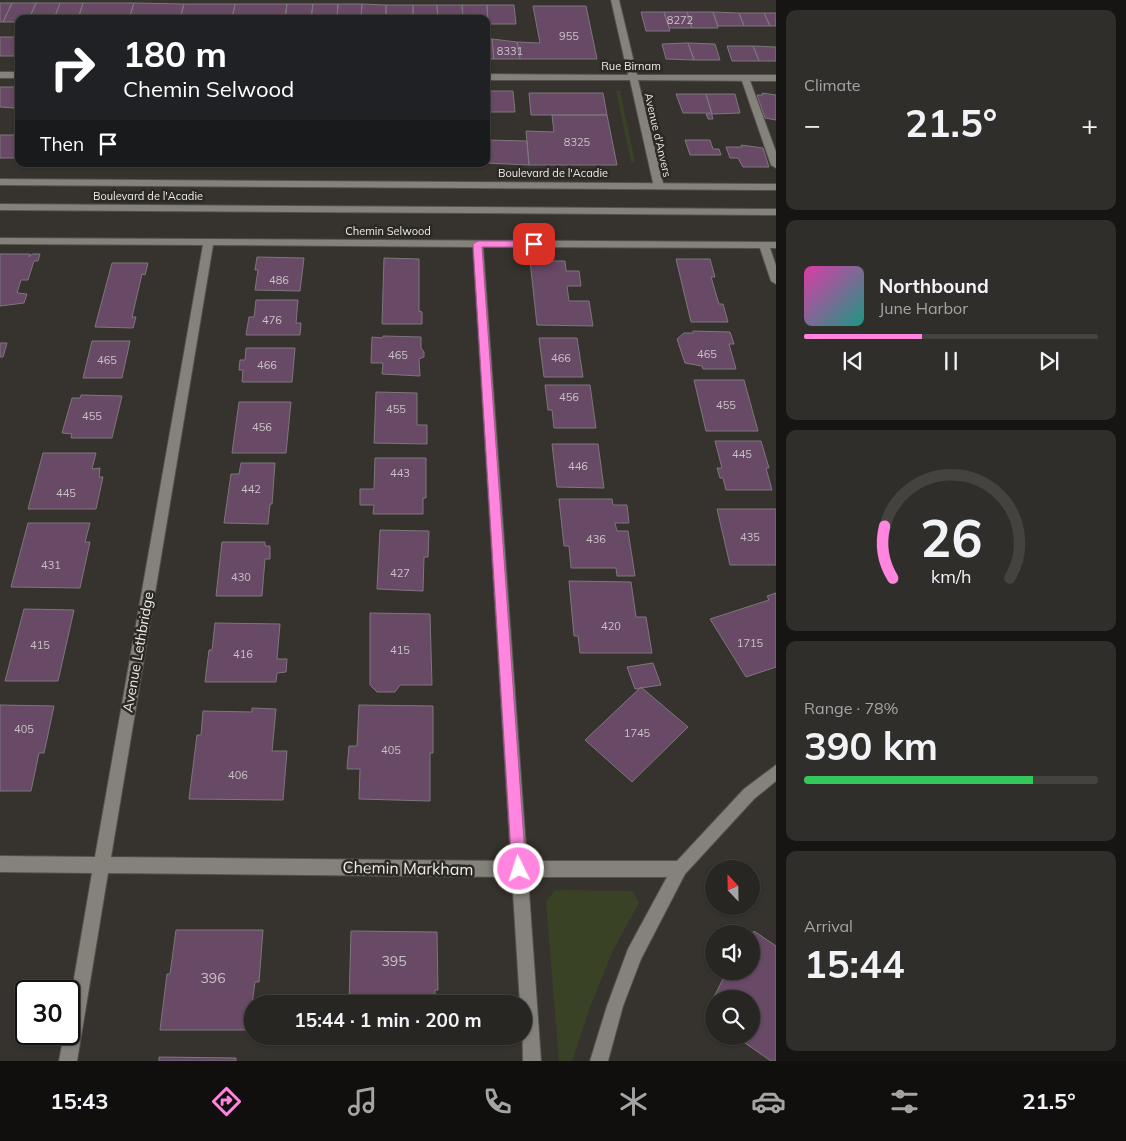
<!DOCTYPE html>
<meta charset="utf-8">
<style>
body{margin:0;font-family:Mulish,sans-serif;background:#302e2a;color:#f1f3f6;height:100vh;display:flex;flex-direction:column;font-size:19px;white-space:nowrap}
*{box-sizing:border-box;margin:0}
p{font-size:16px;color:#a5a5a5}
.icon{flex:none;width:28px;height:28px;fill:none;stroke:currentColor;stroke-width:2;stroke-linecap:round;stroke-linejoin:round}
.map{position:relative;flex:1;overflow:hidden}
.sheet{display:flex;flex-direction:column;gap:10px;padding:10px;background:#161513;width:350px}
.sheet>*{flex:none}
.banner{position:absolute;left:15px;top:15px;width:475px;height:152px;border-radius:10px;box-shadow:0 1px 4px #0004,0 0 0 1px #444340;background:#202124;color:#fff;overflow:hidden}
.needle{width:32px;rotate:338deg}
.controls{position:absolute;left:705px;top:860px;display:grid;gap:10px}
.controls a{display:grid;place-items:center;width:55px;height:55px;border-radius:50%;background:#282622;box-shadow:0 1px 4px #0004,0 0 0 1px #444340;font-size:25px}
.speed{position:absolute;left:15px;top:980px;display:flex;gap:10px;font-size:25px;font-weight:700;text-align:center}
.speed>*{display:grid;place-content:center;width:65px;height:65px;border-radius:50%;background:#282622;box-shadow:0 1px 4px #0004,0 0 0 1px #444340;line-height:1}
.speed .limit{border:2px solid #111;border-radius:8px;background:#fff;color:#111}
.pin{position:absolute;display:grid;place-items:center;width:42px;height:42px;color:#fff;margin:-21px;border-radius:10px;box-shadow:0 2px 8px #0006}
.me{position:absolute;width:55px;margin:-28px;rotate:356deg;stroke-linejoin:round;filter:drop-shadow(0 0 4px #0008)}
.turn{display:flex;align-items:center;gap:18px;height:105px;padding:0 25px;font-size:22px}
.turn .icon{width:65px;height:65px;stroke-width:2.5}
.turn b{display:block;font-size:35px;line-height:42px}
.then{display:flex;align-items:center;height:48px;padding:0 25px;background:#0003;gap:10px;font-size:19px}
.big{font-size:38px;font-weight:700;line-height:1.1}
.sheet .card{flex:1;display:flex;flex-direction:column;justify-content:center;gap:8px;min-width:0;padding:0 18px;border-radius:10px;background:#302e2a}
.sheet .dial{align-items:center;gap:0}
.dial svg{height:130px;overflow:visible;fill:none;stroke:#444340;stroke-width:7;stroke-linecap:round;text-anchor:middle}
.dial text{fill:#f1f3f6;stroke:none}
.song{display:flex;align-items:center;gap:15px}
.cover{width:60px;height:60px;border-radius:8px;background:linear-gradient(135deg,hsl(320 70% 55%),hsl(170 70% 35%))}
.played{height:5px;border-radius:2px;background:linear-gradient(90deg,#ff85df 40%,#444340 40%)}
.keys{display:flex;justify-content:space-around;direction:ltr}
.heat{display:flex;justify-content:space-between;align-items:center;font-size:28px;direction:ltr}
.charge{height:8px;border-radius:4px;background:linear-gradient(90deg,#34c759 78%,#444340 0)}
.trip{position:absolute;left:244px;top:995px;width:288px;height:50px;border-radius:25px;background:#282622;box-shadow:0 1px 4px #0004,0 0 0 1px #444340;font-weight:700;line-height:50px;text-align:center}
.tab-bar{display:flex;height:80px;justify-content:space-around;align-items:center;background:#100f0e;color:#a5a5a5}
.tab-bar .icon{width:35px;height:35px}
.tab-bar .on{color:#ff85df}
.tab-bar b{font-size:22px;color:#f1f3f6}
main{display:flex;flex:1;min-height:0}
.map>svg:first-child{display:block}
.green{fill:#3a4226}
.building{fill:#684966;stroke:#7c777c}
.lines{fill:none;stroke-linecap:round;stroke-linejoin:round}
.service-casing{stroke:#54514c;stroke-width:2}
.minor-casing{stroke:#54514c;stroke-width:2}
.secondary-casing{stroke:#54514c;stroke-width:2}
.service{fill:#85827c;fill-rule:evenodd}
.minor{fill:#85827c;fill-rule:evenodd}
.secondary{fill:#85827c;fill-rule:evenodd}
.route{fill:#ff85df;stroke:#a65691}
.labels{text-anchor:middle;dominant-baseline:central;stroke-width:5;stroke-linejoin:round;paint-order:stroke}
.number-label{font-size:11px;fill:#cbc2c7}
.far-street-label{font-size:11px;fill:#ecebe7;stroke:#2c2924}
.street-label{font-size:14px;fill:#ecebe7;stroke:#2c2924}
.near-number-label{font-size:14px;fill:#cbc2c7}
.near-street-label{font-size:16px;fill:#ecebe7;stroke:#2c2924}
</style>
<main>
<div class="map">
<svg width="776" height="1061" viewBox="0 0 776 1061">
<rect width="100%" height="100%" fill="#36332e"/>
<!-- green -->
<path class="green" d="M616,91h4l15,71h-4z
M555,890l78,1 6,12 -25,45 -24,59 -18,54h-13l-13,-159z"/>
<!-- building -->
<path class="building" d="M0,3h12l-9,19h-3z
M12,3h24l-7,16h-10v3h-16z
M36,3h24l-6,16h-25z
M60,3h23l-5,16h-24z
M83,3h51l-5,16h-51z
M134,3l50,1 -4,15h-51z
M184,4h51l-3,15h-52z
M235,4h52l-2,15h-53z
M287,4h26l-2,15h-26z
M313,4h25l-1,15h-26z
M338,4h24l-1,15h-24z
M362,4l24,1v14h-25z
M386,5h27v14h-27z
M413,5h24l1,14h-25z
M437,5h25l1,14h-25z
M462,5h25l1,19h-2v-5h-23z
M487,5h27l2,19h-28z
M533,6h53l11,53h-77l-3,-17 23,1z
M641,12h23l6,19h-24z
M664,12h23l5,16h-23z
M687,12h26l5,16h-26z
M713,12l26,1 5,13h-26z
M739,13h25l6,13h-26z
M764,13h12v13h-6z
M0,37h19v10l-4,9h-15z
M486,39h6l2,20h-8z
M492,39l25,3 3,17h-26z
M686,43h2l6,17 -28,-1 -4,-15z
M688,43l27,1 5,16h-26z
M727,46h26l6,15h-27z
M753,46l23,1v14h-17z
M0,87h19v7l-5,14 -14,-1z
M486,91h27l2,21h-29z
M529,93h74l4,22h-76z
M762,93l14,2v25l-11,-2 -8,-23h6z
M676,94h30l7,25h-5l-2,-5h4v-1h-27z
M706,94h29l5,19 -28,1z
M552,115h55l10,50h-88l-3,-34 28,1z
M0,135h19v23h-19z
M486,140l41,1 2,24 -43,-2z
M685,140h25l3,9h6l2,6h-31z
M741,145l22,3 6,19h-26l-5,-9h-8l-4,-11h16z
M0,254h30l-1,3 3,-3h8l-2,7h-4l-6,19h-7l-4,13 10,1 -3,9 -24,3z
M257,257l47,1 -4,33 -45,-1 3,-20h-3z
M384,258l35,1v52l3,1v12h-40z
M676,259h34l5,18h-4l8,27h4l5,18h-37z
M530,261h35l1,10h13l2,15h-14l2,15h20l4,25 -56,-1z
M112,263h36l-3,12 -3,-1 -10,43h4l-3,11 -38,-1z
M256,300h42l-2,23h5l-1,12h-54l3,-18h5z
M693,331l37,1 4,12h-5l7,25h-33l-1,-3 -17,-3 -8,-24 7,-6h9z
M383,336l38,1v11l3,4v5l-5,2 1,17 -38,-2 1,-11h-12l1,-26 10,1z
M539,338h38l6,39h-39z
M92,341h38l-8,37h-39z
M0,343h7l-4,14h-3z
M246,348h49l-3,34h-50l1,-12h-4l1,-10h5z
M694,380h50l14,51h-52z
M545,385h45l6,43h-42l-2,-18h-4z
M376,392l41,1v32h10v19l-53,-1z
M81,395l41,1 -10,42h-41l1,-4 -10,-1 10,-35h8z
M239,402h52l-5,51h-54z
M715,441h46l8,27h-3l6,22h-46l-3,-12h-3l-3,-10h5z
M552,444h46l6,44 -47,-1z
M43,453h53l-4,16 8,-1 -1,9h4l-7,32h-68z
M375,458h51v40h-3v16h-50l1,-9h-14v-16h14z
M241,463h34l-3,41h-2l-2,20 -44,-1 7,-49h8z
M559,499h53l1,6h14l2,18h-14l2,8h11l7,45h-18l-1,-8h-45l-2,-22h-5z
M717,509h59v56h-46z
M28,523h62l-5,19h5l-10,46 -69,-1z
M380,530l49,1 -1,26h-4l-1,34 -46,-2z
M222,542h43v4h5v13h-5l-3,37h-46z
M569,581l62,1 5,35h10l6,36h-72l-2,-17h-4z
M776,593v74l-30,10 -36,-58 59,-19 -2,-4z
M24,609l50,1 -16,71h-53z
M370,613l60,1 2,71h-32l-5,7h-18l-7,-7z
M215,623l65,1 -3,35h10l-1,13 -9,1 -1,9h-71l4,-32h3z
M653,663l8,22 -26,4 -8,-22z
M641,687l47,40 -56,55 -47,-42z
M0,705l54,1 -10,47h-5l-8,38h-31z
M359,705l74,1v47h-3v48l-71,-2 1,-30h-13l2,-23h8z
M252,708l24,1 -4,42h15l-4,49 -94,-1 8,-64h4l2,-24 49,1z
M176,930h87l-4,52h-4l-3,22v26h-92l7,-56h3z
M351,931l86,1 1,58h-3v14h-86z
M754,931l22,15v115h-5l-36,-25h16v-37h-37v23l-9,-7 22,-44 5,3 1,-3h18v-35z
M349,1036h87v8h-88z
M159,1057l77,1v3h-77z"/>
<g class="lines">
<!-- service casing -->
<g class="service-casing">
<path id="service" d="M742,76l7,2 27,74v16l-5,-3 -30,-87z"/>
</g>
<!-- minor casing -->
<g class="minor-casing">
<path id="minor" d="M611,0h8l18,75h139v6l-138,-1 26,107 -2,2h-6l-2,-2 -24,-107h-144v-6l142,1z
M0,72h19v6h-19z
M0,238l776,4v6h-6l6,18v18l-5,-3 -11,-33 -277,-1 44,614h150l67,-72 32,-24v16l-22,18 -69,75 -44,85 -18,47 -15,55h-18l17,-55 21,-57 39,-72h-139l13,184h-18l-1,-57h-2l-8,-127 -404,-4 -31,188h-18l5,-27h5v-26l23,-135 -92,-1v-16l95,1 108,-612 -203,-1zM213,245l260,2 38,614 -400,-4z"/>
</g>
<!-- secondary casing -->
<g class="secondary-casing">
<path id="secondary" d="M0,179l776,5v6l-776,-5z
M0,204l776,5v6l-776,-5z"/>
</g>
<!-- service -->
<use href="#service" class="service"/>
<!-- minor -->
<use href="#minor" class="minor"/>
<!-- secondary -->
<use href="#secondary" class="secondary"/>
</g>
<!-- route -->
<path class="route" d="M478,241h56l5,3 -5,3h-52l44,622 -2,5 -5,2 -5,-2 -2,-5 -39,-625z"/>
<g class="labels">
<!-- number labels -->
<g class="number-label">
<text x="680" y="20">8272</text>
<text x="569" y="36">955</text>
<text x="510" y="51">8331</text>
<text x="577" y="142">8325</text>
<text x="279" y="280">486</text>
<text x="272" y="320">476</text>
<text x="707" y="354">465</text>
<text x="398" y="355">465</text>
<text x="561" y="358">466</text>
<text x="107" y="360">465</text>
<text x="267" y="365">466</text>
<text x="569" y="397">456</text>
<text x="726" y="405">455</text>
<text x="396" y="409">455</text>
<text x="92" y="416">455</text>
<text x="262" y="427">456</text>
<text x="742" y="454">445</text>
<text x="578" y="466">446</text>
<text x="400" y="473">443</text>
<text x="251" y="489">442</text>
<text x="66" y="493">445</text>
<text x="750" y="537">435</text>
<text x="596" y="539">436</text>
<text x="51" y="565">431</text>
<text x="400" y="573">427</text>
<text x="241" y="577">430</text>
<text x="611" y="626">420</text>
<text x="750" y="643">1715</text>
<text x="40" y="645">415</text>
<text x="400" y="650">415</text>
<text x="243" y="654">416</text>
<text x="24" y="729">405</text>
<text x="637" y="733">1745</text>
<text x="391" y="750">405</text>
<text x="238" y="775">406</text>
</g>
<!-- far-street labels -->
<g class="far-street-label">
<text x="631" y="66">Rue Birnam</text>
<text transform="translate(658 135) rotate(77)">Avenue d'Anvers</text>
<text x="553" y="173">Boulevard de l'Acadie</text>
<text x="148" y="196">Boulevard de l'Acadie</text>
<text x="388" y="231">Chemin Selwood</text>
</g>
<!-- street labels -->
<g class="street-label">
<text transform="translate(138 652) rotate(-80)">Avenue Lethbridge</text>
</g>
<!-- near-number labels -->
<g class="near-number-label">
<text x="394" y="961">395</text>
<text x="213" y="978">396</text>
</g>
<!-- near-street labels -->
<g class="near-street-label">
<text transform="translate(408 868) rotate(1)">Chemin Markham</text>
</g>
</g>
</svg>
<div class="controls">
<a><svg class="needle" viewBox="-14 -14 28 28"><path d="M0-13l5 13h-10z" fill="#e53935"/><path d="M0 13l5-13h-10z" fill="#a5a5a5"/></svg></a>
<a><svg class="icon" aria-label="sound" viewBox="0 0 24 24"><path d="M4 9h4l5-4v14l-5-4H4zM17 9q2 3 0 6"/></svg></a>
<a><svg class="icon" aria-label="search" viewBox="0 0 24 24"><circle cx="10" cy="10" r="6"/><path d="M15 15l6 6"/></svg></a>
</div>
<div class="speed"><div class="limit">30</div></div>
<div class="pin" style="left:534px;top:244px;background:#d93025"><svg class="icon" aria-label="arrive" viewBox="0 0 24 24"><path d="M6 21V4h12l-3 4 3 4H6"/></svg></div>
<svg class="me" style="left:519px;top:869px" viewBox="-20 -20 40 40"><circle r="17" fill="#ff85df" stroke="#fff" stroke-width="3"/><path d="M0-11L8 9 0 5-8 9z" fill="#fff"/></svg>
<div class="trip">15:44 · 1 min · 200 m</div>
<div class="banner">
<div class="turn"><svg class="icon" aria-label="right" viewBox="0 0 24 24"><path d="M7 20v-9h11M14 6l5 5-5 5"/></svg><div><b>180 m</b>Chemin Selwood</div></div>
<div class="then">Then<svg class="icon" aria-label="arrive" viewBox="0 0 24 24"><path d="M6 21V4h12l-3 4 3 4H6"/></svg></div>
</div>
</div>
<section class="sheet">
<div class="card"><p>Climate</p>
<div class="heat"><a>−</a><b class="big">21.5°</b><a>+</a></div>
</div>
<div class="card">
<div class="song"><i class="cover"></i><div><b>Northbound</b><p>June Harbor</p></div></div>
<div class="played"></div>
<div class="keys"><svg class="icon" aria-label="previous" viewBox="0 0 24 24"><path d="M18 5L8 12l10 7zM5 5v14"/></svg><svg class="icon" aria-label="pause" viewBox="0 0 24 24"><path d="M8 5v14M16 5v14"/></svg><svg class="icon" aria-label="next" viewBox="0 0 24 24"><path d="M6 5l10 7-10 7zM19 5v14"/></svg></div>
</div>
<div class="card dial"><svg viewBox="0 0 100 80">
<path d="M14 69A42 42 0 1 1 86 69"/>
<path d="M14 69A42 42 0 0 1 9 37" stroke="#ff85df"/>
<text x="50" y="56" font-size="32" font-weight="700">26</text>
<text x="50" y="72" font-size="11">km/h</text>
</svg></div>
<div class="card"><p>Range · 78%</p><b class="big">390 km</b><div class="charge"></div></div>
<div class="card"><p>Arrival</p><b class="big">15:44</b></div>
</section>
</main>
<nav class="tab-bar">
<b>15:43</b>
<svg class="icon on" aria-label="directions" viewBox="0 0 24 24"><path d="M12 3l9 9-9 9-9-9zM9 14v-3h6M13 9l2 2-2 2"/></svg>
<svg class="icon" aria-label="music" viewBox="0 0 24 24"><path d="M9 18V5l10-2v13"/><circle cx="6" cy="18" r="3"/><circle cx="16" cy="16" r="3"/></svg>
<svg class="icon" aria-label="phone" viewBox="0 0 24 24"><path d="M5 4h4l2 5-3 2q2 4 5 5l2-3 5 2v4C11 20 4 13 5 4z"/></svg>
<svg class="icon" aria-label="climate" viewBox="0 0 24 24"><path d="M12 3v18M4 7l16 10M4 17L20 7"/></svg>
<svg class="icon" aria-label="car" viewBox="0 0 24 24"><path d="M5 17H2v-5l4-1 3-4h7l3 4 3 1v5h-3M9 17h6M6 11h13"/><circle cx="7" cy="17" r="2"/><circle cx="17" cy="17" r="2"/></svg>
<svg class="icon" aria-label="filters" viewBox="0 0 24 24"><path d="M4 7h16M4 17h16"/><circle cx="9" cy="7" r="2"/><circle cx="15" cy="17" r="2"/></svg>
<b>21.5°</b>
</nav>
